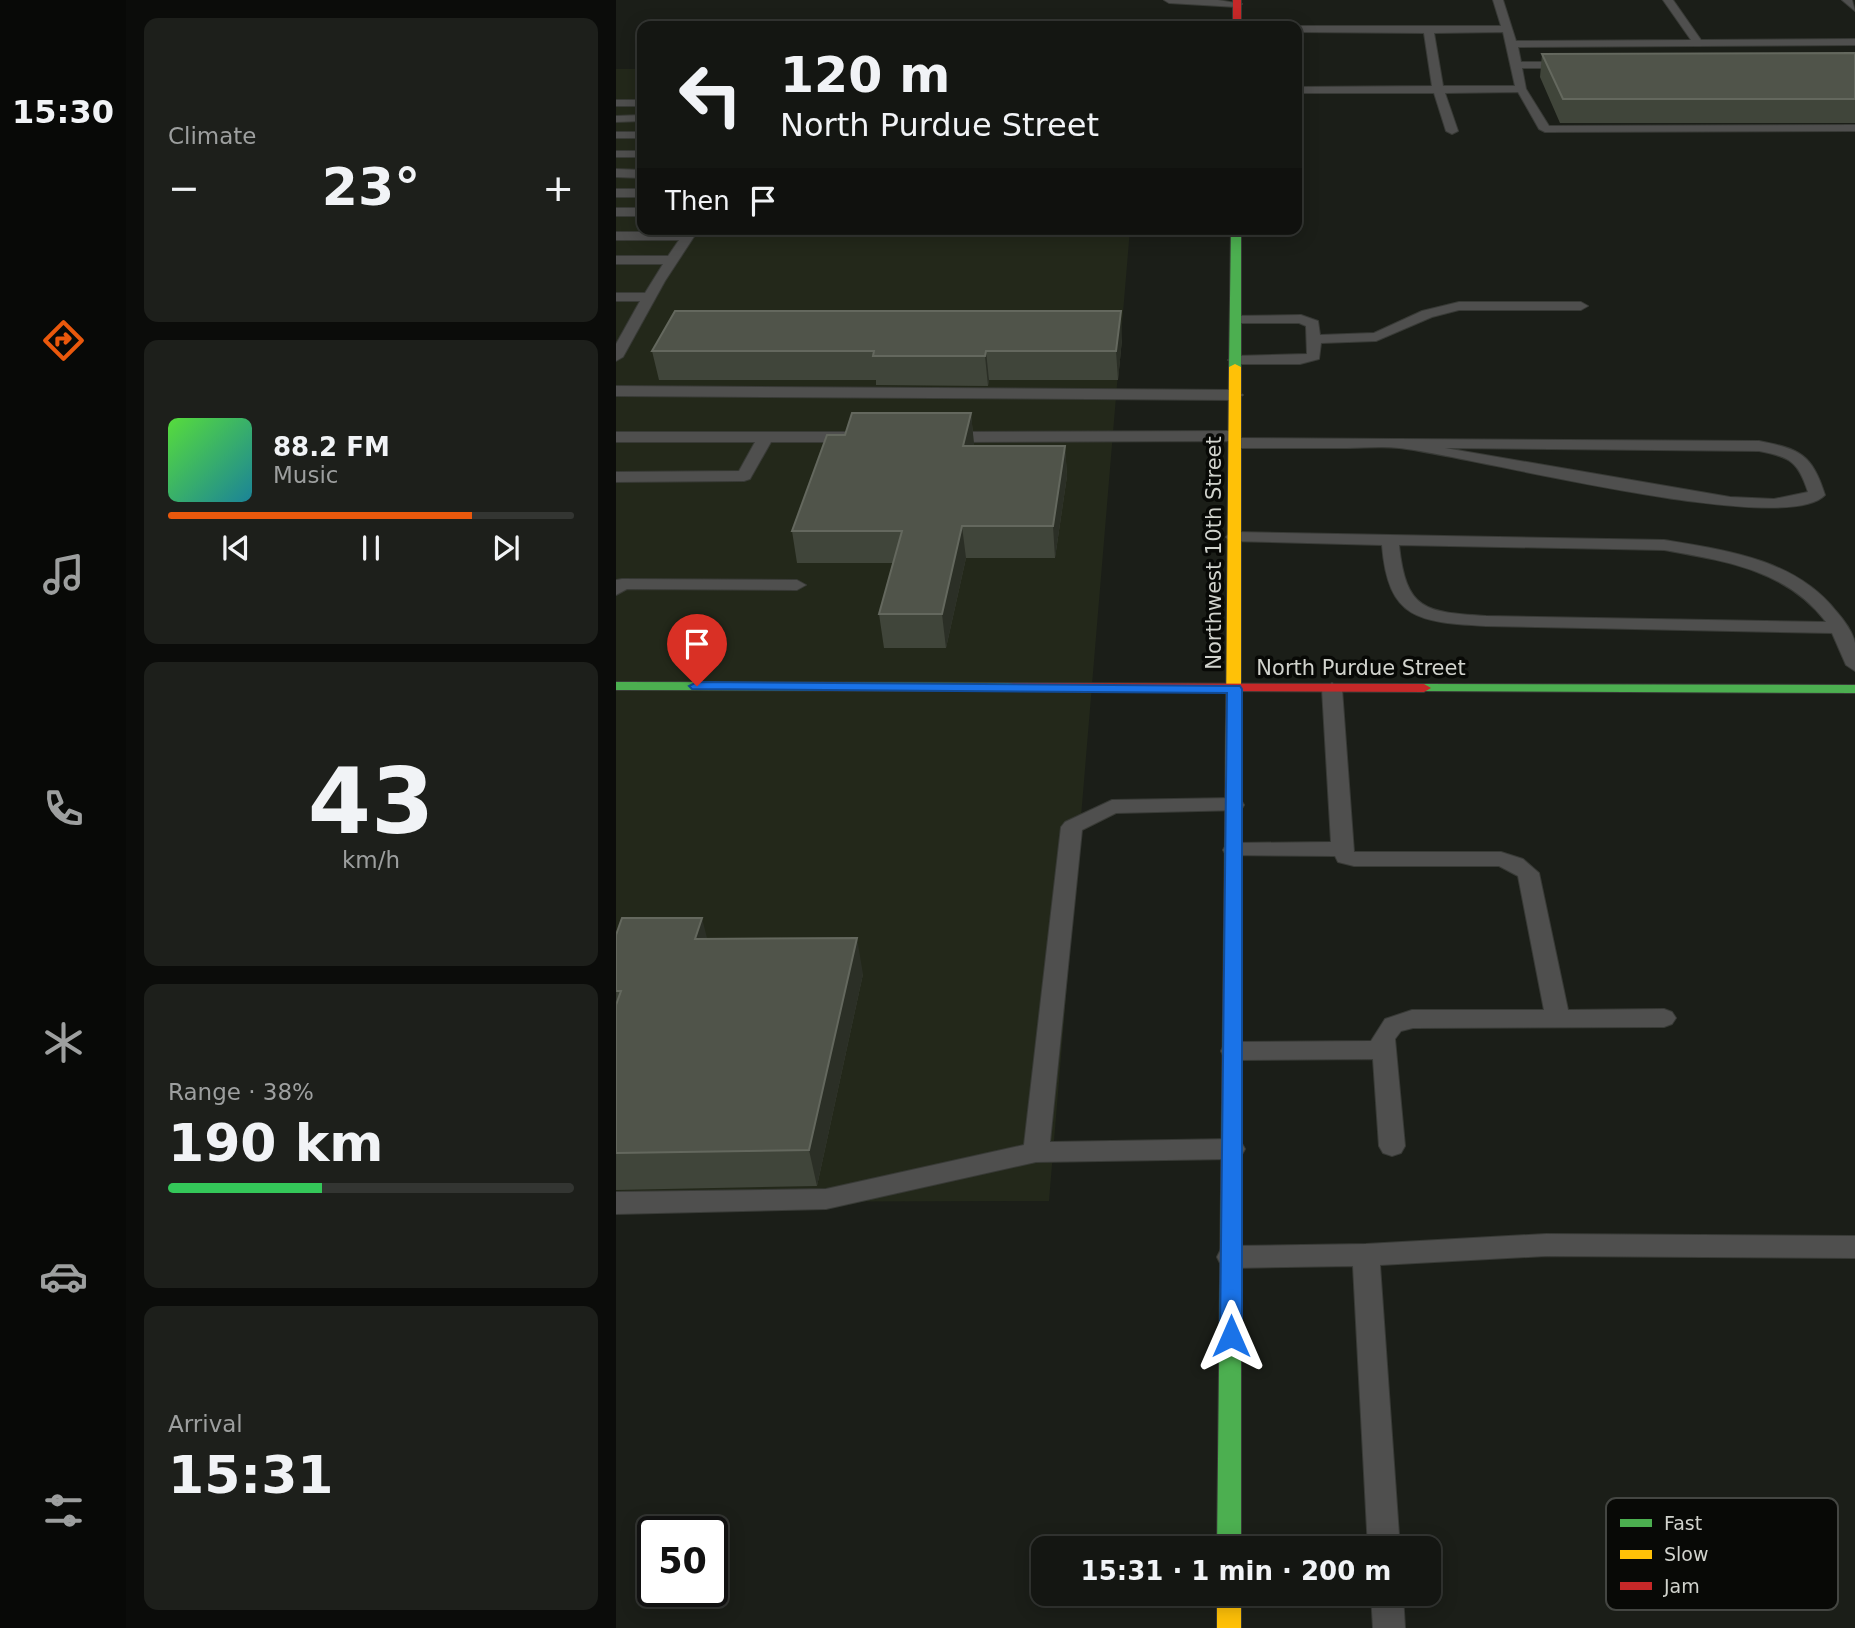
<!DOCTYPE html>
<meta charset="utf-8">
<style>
body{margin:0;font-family:"DejaVu Sans",sans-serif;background:#1d1f1b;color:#f1f3f6;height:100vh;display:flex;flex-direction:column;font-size:26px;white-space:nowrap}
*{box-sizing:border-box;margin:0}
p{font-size:23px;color:#9d9f9f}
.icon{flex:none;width:38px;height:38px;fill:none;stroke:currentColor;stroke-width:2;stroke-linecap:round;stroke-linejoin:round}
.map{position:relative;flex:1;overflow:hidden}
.drawer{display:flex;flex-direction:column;gap:18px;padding:18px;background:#0b0c0a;width:490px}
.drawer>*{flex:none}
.hud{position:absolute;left:21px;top:21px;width:665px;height:214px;border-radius:14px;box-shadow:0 4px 18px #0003,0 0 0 2px #333532;background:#141612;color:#f1f3f6;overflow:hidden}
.speed{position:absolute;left:21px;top:1516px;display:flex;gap:14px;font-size:35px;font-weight:700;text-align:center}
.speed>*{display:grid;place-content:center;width:91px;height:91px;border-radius:50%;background:#141612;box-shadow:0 4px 18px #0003,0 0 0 2px #333532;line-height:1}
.speed .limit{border:4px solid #111;border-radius:10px;background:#fff;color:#111}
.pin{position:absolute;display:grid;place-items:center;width:60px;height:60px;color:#fff;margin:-72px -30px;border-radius:50% 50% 50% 0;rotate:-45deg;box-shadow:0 0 7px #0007}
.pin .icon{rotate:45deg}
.me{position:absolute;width:77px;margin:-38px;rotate:0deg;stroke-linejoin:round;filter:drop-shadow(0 0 5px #0008)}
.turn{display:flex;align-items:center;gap:24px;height:147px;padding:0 28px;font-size:32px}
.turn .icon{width:91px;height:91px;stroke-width:2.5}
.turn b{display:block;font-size:49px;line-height:60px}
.then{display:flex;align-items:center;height:66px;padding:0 28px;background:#0003;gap:14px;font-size:26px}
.big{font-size:52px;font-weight:600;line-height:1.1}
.drawer .tile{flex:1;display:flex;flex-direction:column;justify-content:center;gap:10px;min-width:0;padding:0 24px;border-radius:14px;background:#1d1f1b}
.drawer .dial{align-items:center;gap:0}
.dial b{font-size:91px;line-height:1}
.song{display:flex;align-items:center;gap:21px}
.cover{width:84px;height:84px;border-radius:10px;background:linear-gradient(135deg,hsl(110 70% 55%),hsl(190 70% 35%))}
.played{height:7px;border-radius:4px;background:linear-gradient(90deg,#ea580c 75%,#333532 75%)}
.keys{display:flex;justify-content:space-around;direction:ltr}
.heat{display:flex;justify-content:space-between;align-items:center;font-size:38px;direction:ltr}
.charge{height:10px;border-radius:5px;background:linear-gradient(90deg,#34c759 38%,#333532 0)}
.trip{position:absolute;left:415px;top:1536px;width:410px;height:70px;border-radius:14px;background:#141612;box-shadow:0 4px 18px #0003,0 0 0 2px #333532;font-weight:600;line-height:70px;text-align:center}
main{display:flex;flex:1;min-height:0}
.dock{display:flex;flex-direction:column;width:126px;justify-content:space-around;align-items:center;background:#080907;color:#9d9f9f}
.dock .icon{width:49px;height:49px}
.dock .on{color:#ea580c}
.dock b{font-size:32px;color:#f1f3f6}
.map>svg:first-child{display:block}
.built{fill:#23281a}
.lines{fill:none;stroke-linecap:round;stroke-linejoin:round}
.lane-casing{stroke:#383a36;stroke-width:2}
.fast-casing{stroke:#383a36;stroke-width:2}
.slow-casing{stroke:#383a36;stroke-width:2}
.jam-casing{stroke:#383a36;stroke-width:2}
.lane{fill:#4f4f4e;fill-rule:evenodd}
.fast{fill:#4caf50;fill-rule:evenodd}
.slow{fill:#ffc107;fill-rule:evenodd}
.jam{fill:#c62828;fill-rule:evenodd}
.wall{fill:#40453a}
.shaded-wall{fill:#2b2f26}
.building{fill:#50544a;stroke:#64685e;stroke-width:2}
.route{fill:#1a73e8;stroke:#114b97;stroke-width:2}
.labels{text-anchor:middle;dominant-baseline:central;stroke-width:7;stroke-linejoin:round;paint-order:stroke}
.street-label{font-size:21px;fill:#d1d3cd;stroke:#080906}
.key{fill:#080906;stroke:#444642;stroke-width:2}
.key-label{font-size:19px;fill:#d1d3cd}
</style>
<main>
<nav class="dock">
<b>15:30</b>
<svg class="icon on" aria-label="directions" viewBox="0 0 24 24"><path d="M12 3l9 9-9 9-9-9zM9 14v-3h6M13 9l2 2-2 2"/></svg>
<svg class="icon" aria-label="music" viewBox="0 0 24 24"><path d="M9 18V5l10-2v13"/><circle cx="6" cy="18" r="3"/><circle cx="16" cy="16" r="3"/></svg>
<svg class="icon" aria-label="phone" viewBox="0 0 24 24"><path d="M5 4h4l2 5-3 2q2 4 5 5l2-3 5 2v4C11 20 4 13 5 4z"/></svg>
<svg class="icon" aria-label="climate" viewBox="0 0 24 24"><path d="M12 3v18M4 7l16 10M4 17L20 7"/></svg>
<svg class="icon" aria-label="car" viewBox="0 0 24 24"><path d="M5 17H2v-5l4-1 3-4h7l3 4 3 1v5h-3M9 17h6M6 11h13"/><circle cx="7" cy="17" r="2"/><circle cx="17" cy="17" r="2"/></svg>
<svg class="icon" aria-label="filters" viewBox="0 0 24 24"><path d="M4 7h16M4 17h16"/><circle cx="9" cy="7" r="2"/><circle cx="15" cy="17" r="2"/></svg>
</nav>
<section class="drawer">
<div class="tile"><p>Climate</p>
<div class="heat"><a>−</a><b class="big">23°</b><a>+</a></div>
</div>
<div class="tile">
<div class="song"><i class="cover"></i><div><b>88.2 FM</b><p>Music</p></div></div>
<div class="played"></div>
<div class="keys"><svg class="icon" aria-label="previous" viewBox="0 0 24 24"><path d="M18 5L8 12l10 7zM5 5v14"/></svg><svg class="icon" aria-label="pause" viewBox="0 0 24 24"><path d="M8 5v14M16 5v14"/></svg><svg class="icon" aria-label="next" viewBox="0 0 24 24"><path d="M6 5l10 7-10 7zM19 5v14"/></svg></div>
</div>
<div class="tile dial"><b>43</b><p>km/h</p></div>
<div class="tile"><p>Range · 38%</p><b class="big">190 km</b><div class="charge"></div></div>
<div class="tile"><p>Arrival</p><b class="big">15:31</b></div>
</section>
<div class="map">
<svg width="1239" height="1628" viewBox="0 0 1239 1628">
<rect width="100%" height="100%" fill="#1b1e18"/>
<!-- built -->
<path class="built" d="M0,69h26v160h488l-81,972 -433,1z"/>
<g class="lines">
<!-- lane casing -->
<g class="lane-casing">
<path id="lane" d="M548,0h54l24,4 -5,3 -68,-4z
M877,0h10l13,41 175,-1 -28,-40h10l28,40 154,-1v6l-337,2 3,15h48l5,3 -5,3h-47l4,21 23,37 306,-1v6l-310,1 -6,-3 -21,-37 -73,1 13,38 -6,3 -6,-3 -12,-38h-137v-6l135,-1 -8,-53 -127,-1 -1,-6h205zM887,32l12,54h-72l-9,-53z
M1226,0h10l3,11z
M0,100h26v6h-26z
M26,115v6l-26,1v-6z
M0,132h26v6h-26z
M0,151h26v6h-26z
M0,169l26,1v8l-26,-1z
M0,189h26v8h-26z
M0,208h26v8h-26z
M70,229h13l-34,52 -42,76 -7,4v-17l24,-43h-24v-8h29l18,-29h-47v-8h52l11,-16h-63v-8h68z
M843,302h122l7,4 -7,4h-122l-27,7 -56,24 -55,2 -2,16 -19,5h-65l-7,-4 7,-4 72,-2 -1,-28 -7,-3h-64l-5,-1v-6l71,-1 17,6 2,14 54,-2 48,-22z
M0,386l619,4 8,5 -8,5 -619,-4z
M619,431l6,2v5l518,3c41,8 53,13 66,54 -40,44 -358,-40 -426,-47 -17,-2 -35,0 -53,0 -37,0 -74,0 -111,0l-6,-2v-5l-282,1 -8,-5 8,-5zM829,448l314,3c31,6 39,10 49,41l-34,7 -44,-2z
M0,432h236l8,5 -8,5h-81l-21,37 -6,2 -128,1v-10l123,-1 16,-29h-139z
M619,532l429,8c61,10 131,19 172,71 7,8 17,21 19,32 0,9 0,19 0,28l-9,-6 -14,-32 -346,-7c-67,-4 -98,-6 -104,-81l-153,-4 -3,-4 3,-4zM783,545l265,5c61,11 123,20 162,72l-340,-6c-61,-4 -80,-5 -87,-71z
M6,579l175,1 9,5 -9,5 -170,-1 -11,6v-15z
M716,683l10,6 12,163h147l22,7 16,14 29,137 96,-1 8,3 4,6 -4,6 -8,3 -251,1 -12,3 -6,8 10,107 -4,7 -9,3 -9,-3 -4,-7 -6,-87 -140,1 -9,-3 -3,-6 3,-6 9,-3 138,-1 14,-22 27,-9h132l-26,-134 -19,-10h-145l-16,-4 -3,-6 -109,-1 -3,-5 3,-5 8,-2 97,-1 -9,-153z
M618,798l7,2 3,5 -3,5 -125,3 -34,17 -32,312 182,-3 9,3 4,7 -4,7 -9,3 -196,3 -210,47 -210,5v-22l210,-3 198,-44 37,-318 4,-5 47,-22z
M930,1234l309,2v22l-309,-2 -166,9 20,284h-32l-15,-283 -122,2 -10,-3 -4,-8 4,-8 10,-3 135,-2z
M755,1594h32l2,34h-32z"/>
</g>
<!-- fast casing -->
<g class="fast-casing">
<path id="fast" d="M615,229h10v138l-6,3 -6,-3z
M0,682l397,1 7,4 -7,4 -397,-1z
M808,684l431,1v8l-436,-2 -2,-3 2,-3z
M617,829l8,5v715h-24l8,-715z"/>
</g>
<!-- slow casing -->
<g class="slow-casing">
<path id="slow" d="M619,364l6,3v467l-8,5 -8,-5 4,-467z
M601,1594h24v34h-24z"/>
</g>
<!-- jam casing -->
<g class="jam-casing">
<path id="jam" d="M617,0h8v26h-8z
M397,683l411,1 7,4 -7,4 -416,-2 -2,-3 2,-3z"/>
</g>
<!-- lane -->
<use href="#lane" class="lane"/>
<!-- fast -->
<use href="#fast" class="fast"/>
<!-- slow -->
<use href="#slow" class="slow"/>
<!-- jam -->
<use href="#jam" class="jam"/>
</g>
<!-- wall -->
<path class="wall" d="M1239,53v70h-295l-20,-46 2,-23z
M506,339l-4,41h-129l-1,6 -112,-1v-5h-217l-7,-29z
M355,413l3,33h91l2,30 -12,82h-89l-20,90h-62l-5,-34 14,-51h-96l-5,-32 53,-96z
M0,935l91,4 156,35 -46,212 -201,4z"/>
<!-- shaded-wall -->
<path class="shaded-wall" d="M505,311l1,28 -4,41 -2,-29z
M370,351l3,29 -1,6 -3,-30z
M355,413l3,31 -7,32 -4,-30z
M449,446l2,30 -12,82 -2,-32z
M346,526l4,32 -20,90 -4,-34z
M86,918l9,36 -16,-15z
M241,938l6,36 -46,212 -8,-36z"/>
<!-- building -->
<path class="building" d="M1239,53v46h-292l-21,-45z
M59,311h446l-5,40h-130l-1,5h-112l1,-5h-222z
M236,413h119l-8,33h102l-12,80h-91l-20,88h-63l23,-83h-110l35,-96h18z
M6,918h80l-7,21 162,-1 -48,212 -193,3v-148l5,-14h-5v-56z"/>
<!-- route -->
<path class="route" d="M81,682l543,4 2,3v647l-4,7 -7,2 -8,-2 -3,-7 7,-643 -535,-4 -3,-3z"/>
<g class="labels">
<!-- street labels -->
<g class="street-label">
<text transform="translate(598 553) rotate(-90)">Northwest 10th Street</text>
<text x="745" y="668">North Purdue Street</text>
</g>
</g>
<!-- legend -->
<rect x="990" y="1498" width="232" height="112" rx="10" class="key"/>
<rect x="1004" y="1519" width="32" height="8" fill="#4caf50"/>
<rect x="1004" y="1550" width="32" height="9" fill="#ffc107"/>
<rect x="1004" y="1582" width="32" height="8" fill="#c62828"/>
<g class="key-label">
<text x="1048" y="1530">Fast</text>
<text x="1048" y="1561">Slow</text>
<text x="1048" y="1593">Jam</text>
</g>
</svg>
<div class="speed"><div class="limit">50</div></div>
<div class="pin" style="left:81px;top:686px;background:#d93025"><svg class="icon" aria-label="arrive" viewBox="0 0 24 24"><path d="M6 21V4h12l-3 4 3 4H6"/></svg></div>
<svg class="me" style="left:615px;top:1336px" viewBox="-20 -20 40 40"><path d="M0-17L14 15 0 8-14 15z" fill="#1a73e8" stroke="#fff" stroke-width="4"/></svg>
<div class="trip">15:31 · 1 min · 200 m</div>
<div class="hud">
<div class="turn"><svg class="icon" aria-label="left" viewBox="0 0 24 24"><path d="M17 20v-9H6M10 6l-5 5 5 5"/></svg><div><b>120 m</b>North Purdue Street</div></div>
<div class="then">Then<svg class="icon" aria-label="arrive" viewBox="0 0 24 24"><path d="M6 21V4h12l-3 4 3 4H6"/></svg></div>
</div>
</div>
</main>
